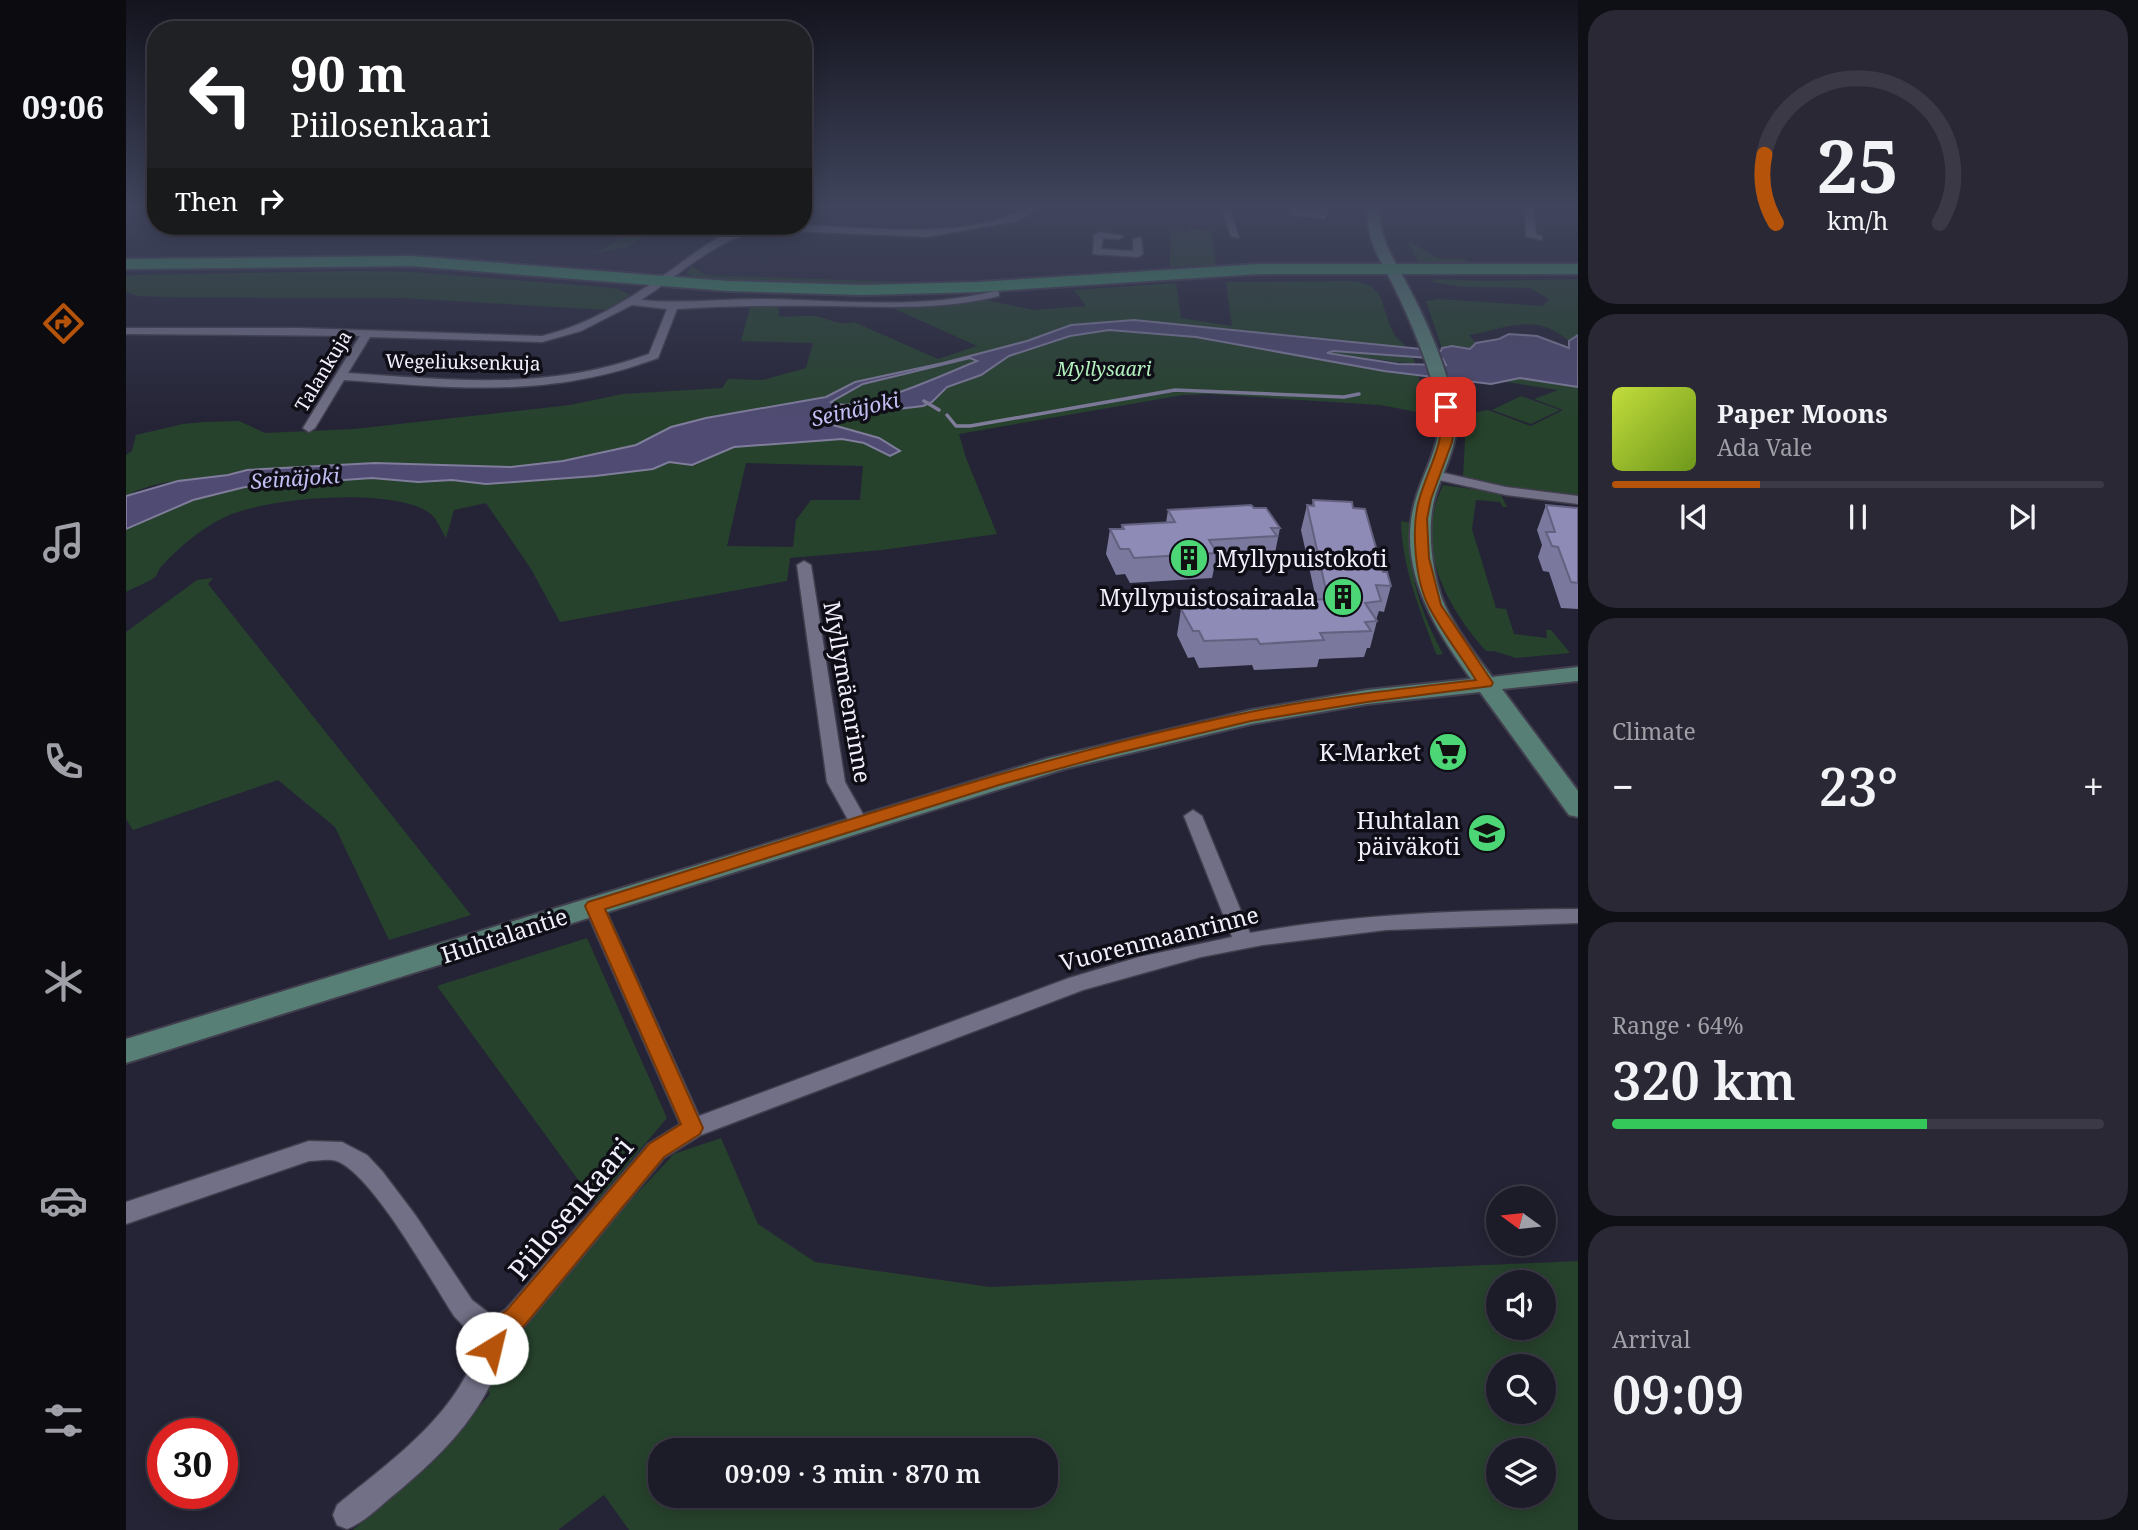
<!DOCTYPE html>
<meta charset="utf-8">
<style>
body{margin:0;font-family:"Noto Serif",serif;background:#292834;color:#f1f3f6;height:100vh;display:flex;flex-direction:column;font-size:26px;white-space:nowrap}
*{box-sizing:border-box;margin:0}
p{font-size:23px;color:#a0a1a8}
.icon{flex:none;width:38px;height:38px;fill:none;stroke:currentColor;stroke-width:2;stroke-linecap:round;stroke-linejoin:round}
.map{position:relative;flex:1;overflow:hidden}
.drawer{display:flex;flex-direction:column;gap:10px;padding:10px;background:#0f0f16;width:560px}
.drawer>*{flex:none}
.top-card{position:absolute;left:21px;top:21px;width:665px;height:214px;border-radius:28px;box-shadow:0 4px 18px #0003,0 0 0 2px #3a3945;background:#202124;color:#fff;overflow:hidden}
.needle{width:46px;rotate:285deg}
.fabs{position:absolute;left:1360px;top:1186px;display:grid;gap:14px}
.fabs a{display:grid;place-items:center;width:70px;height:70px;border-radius:50%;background:#1c1b28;box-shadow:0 4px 18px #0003,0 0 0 2px #3a3945;font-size:35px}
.speed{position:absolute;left:21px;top:1418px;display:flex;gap:14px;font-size:35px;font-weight:700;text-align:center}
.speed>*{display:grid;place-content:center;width:91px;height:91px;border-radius:50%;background:#1c1b28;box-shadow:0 4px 18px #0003,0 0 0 2px #3a3945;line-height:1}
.speed .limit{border:10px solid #d22;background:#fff;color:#111}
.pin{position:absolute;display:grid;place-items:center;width:60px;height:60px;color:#fff;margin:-30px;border-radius:14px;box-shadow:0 4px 10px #0006}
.me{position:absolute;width:77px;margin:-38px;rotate:36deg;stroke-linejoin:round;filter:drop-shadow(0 0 5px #0008)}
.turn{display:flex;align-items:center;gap:24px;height:147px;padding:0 28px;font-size:32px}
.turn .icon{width:91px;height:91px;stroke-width:2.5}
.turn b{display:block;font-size:49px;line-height:60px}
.then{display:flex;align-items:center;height:66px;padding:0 28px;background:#0003;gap:14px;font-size:26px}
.big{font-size:52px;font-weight:600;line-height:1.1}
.drawer .widget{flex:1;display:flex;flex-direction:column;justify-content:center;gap:10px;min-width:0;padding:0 24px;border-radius:28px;background:#292834}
.drawer .dial{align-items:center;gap:0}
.dial svg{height:182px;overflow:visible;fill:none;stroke:#3a3945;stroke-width:7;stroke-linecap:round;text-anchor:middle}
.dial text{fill:#f1f3f6;stroke:none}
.song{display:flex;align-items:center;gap:21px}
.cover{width:84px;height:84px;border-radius:10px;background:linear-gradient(135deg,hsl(70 70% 55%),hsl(80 70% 35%))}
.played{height:7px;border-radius:4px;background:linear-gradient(90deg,#b45309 30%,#3a3945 30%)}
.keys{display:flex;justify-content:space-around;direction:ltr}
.heat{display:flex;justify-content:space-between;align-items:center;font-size:38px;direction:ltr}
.charge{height:10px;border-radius:5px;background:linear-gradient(90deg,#34c759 64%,#3a3945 0)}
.trip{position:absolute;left:522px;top:1438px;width:410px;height:70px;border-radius:28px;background:#1c1b28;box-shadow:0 4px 18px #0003,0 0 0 2px #3a3945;font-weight:600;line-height:70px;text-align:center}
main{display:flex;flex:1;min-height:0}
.tab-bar{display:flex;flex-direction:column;width:126px;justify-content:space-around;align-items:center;background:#0b0b10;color:#a0a1a8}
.tab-bar .icon{width:49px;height:49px}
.tab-bar .on{color:#b45309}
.tab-bar b{font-size:32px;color:#f1f3f6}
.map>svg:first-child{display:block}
.green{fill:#26422c;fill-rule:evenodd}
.water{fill:#4f4b72;stroke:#807d9c;stroke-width:2;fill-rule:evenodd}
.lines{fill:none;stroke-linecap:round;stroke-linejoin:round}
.stream{stroke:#807d9c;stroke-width:3.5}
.street-casing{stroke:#413f4e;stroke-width:3}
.secondary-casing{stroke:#413f4e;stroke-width:4}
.primary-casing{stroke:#413f4e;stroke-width:4}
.street{fill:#717086;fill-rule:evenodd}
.secondary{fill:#587f76;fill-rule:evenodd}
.primary{fill:#3f8e65;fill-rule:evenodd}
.wall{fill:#7a789d}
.building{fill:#8e8bb6;stroke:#63617f;stroke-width:2}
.route{fill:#b45309;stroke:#753606;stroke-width:2}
.labels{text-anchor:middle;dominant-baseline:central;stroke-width:7;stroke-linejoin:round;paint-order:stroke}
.far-street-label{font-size:19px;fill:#f1f1fe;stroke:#0f0e16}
.far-park-label{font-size:19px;font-style:italic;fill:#b3f2bf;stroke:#0f0e16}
.far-water-label{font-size:21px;font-style:italic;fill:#c2bff4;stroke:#0f0e16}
.poi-label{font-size:23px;fill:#f1f1fe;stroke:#0f0e16;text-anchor:end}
.street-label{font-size:23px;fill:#f1f1fe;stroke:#0f0e16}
.near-street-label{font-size:28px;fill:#f1f1fe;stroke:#0f0e16}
</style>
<main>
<nav class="tab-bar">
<b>09:06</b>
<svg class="icon on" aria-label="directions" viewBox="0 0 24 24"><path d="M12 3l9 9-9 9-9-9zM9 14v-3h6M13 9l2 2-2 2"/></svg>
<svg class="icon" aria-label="music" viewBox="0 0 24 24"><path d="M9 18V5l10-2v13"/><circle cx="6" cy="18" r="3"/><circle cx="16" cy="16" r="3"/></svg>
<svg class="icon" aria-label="phone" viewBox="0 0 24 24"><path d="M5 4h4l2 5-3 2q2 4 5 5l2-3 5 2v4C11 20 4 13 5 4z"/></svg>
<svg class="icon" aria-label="climate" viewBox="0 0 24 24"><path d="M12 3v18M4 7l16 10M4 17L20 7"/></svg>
<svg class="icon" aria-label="car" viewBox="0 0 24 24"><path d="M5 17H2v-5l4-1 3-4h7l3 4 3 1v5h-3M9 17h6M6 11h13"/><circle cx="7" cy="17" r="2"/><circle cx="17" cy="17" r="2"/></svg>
<svg class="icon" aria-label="filters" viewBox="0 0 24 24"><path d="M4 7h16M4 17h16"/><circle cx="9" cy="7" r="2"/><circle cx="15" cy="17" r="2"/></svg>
</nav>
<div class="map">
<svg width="1452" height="1530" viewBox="0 0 1452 1530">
<rect width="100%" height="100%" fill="#252436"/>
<!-- green -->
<path class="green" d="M504,226h25v3l-27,18 -32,6 30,-17z
M1063,229l22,1 5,35 -46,2v-36l16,1z
M1282,241l32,18h23l9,4 -54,-1z
M566,266l13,9 201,7c-72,5 -142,1 -214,-5l-5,-4z
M231,271l57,1 187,15 17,2 12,6 -23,15 -204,-12 -239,-1 -26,-1 -12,-4v-15l5,-2z
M1310,279l54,2 88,-2v56l-9,6c-33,-29 -60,-13 -100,-6l7,8 -6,6 -18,-3 -10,2 -16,-47 13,-2 104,7 6,-7 -19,-11 -68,-1 -30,-5z
M1226,281c36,3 28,29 42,53 4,6 11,11 16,16l-250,-28 -74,1 -15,2 -44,16 -84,22 -88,19 -29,15 -83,14 -81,20 -26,14 -73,16 -52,6 -136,-4 -128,7c-39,11 -85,6 -121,26v-41l6,-4 4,-16 47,-11 21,-2 35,-1 26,12 89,-4 216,-24 53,-11 99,-6 6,-9 35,1 43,-12 7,-25 -72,-2 10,-37h24l4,3 -1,9c12,2 23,-1 35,0 13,1 28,11 41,6l84,37 39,-13 -91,-41 100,-5 48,10 52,-4 -12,-16 102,-7 5,35 51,8 -6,-44z
M983,330l87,7 222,38 7,25 -2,13 -43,-8 -171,-11 -26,1 -224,39 7,24 31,76 -115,16 -92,8 -3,23 -227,41 -29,-53 -45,-66 -32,7 -8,28c-4,-7 -9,-18 -14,-23 -34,-30 -172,-17 -209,3 -23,11 -46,31 -63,50 -2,3 -3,7 -5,9 -7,6 -21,10 -29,15v-63l67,-29 52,-13 127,-9 46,4 34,-2 34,4 109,-8 58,-7 16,-7 23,3 42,-18 108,-8 22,4 26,12 9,-3 -20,-14 -53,-15 1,-2 11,-5 85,-10 9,-4 15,-15 34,-12 28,-19 61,-20zM620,463l117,3 -3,34h-49l-15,20 -3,27 -66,-1z
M1207,351l79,4 3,9 -89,-11z
M844,358l7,3c-28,11 -119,54 -146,41l32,-18z
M1394,378l58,9v109l-70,-9 -45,-9 2,-39 -5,-24 28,-5 43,16 32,-16 -29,-11 24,-9 -57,-9z
M1395,396l39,14 -29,14 -39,-14z
M1317,485l57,8 7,14h-4l-3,-5 -24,-2 -4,29 24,79 10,1 8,25 33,4 -1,-8h5l19,23 -54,5 -22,-7h-8c-41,-46 -72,-105 -43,-166z
M1275,521l10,2c-5,47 10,90 32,131l-6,1 -2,-4c-16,-44 -33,-84 -34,-130z
M87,578l-5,6 263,331 -82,25 -54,-113 -57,-47 -145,50 -7,-11v-187l71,-52z
M461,938l80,180 -72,85 -158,-217z
M595,1138l37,86 57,38 175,25 588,-26v269h-949l-25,-35 -46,35h-205l75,-63 62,-73 -15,-31 42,-25 97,-120 60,-64zM1372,1283h46v45h-46zM1372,1367h46v45h-46zM534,1451h385v45h-385zM1372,1451h46v45h-46z"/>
<!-- water -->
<path class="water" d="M1008,320l307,31 1,-3 10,-2 18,3 6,-6 23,-4 10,-5 28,2 32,12v-7l9,-6v52l-58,-9 -29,6 -107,-13 -188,-34 -87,-7 -39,6 -61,20 -28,19 -34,12 -15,15 -9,4 -85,10 -11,5 -1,2 53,15 21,13 -10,5 -26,-13 -22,-4 -108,8 -42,18 -23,-3 -16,7 -58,7 -109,8 -34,-4 -34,2 -46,-4 -127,9 -52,13 -67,29v-33l52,-15 50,-6 19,-5 128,-7 136,4 52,-6 73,-16 35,-18 35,-9 120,-21 29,-15 88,-19 84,-22 44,-16zM1207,351l110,8 3,6 -48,-1 -71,-11zM844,358l7,3c-28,11 -120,55 -146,41l32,-18z"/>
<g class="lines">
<!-- stream -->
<path class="stream" d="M798,401l15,9
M821,415l9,11h14l205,-36 169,7 15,-3"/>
<!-- street casing -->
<g class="street-casing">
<path id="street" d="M903,208h11l-23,13 -90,16 -157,-7c-51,4 -88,44 -129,70 40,4 78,-1 118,-1 77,1 161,11 236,-8l4,1v4c-55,14 -110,11 -166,10 -52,-1 -104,0 -156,3l-19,49c-110,41 -200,30 -314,22l-29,48 -6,4 -6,-4 57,-92 -234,-2v-6h172l244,8c46,-11 84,-35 122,-61 27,-18 54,-44 87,-49 22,-3 47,-1 69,0 66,3 148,12 209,-18zM506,305l35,4 -18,45c-102,37 -194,26 -301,19l22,-36 172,5 39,-11z
M1095,208h9l9,30 -8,-2z
M1399,208h8l3,26 6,2v4l-16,-4z
M973,232l25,4 -5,3 -16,-1 -2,11 32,2v-12l8,-2 2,17 -5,3 -45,-3 1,-19z
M1309,471l71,16 72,9v8l-72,-9 -76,-17 -2,-3z
M678,561l7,4 34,217 23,41 -2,4h-14l-25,-45 -30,-217z
M1067,810l9,6 48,117c108,-20 219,-23 328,-24v14l-192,7 -123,15 -62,12 -118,33 -382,145 -37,23 -140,169 -17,11c-16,68 -60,113 -112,156 -15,12 -30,28 -48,35l-10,-4 -4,-10 4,-10c57,-47 125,-93 144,-168l-12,-5 -15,-16c-24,-37 -77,-133 -113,-153 -9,-6 -22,-2 -32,-2l-183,63v-22l183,-61 33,1 25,13 15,16 34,45 56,84 22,17 12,-8 142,-165 32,-20 -96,-218 3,-5h14l3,5 95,210 370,-138 70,-21 93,-20 -48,-121z"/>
</g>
<!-- secondary casing -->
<g class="secondary-casing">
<path id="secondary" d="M1242,208h12c-1,32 14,51 28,78 20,38 39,82 47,124 6,32 -11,57 -20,87 -9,30 -3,80 10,109 12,25 31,49 47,71l86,-10v14l-76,8 76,102v26l-9,-2 -89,-123 -113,12 -116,20 -187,45 -938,294v-24l923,-281 202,-48 116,-20 104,-11c-38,-52 -76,-114 -55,-181 9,-30 26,-54 23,-86 -5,-36 -29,-93 -45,-125 -13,-27 -29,-47 -26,-79z"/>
</g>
<!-- primary casing -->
<g class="primary-casing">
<path id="primary" d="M285,256l317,25 135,4 114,-3 282,-18h319v10h-319l-282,18 -114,3 -135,-4 -317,-25 -285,3v-10z"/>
</g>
<!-- street -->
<use href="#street" class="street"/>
<!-- secondary -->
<use href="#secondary" class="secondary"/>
<!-- primary -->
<use href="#primary" class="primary"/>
</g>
<!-- wall -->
<path class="wall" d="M1164,208h39l-4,11 -37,-4z
M1187,500l40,8 30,64 8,14 -7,26 -5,-1 -3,9 1,1 -7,27h-3l-3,9 -45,2 -2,8 -63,3 -2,-5 -53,3 -5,-11 -6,1 -11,-23 4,-26 10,-1v-2l125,-7 -15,-69 6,-25 5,1z
M1420,505l32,3v101l-17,-1 -12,-36 -6,-1 -5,-14 4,-12 -5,-15z
M1128,508l26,20 -5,25h-2l-2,8 -56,3 -3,14 -82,5 -5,-9 -9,1 -10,-21 4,-25h11l1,-4 44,-2 2,-13z"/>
<!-- building -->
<path class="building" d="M1187,500l39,2 1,6 12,1 18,63h4l4,14 -15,-1 5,16 -16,2 12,18 -12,1 6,9 -51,2 4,7 -64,4 -3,-5 -53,2 -5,-10h-6l-12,-22 12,-1 -2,-2 137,-7 -21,-94 7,1z
M1125,505l3,3h12l14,20h-9l6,8 -68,4 8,13 -83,5 -5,-9h-9l-10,-20h14l-2,-4 53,-3 -7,-12z
M1420,505l32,3v75l-7,-1 -13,-35 -6,-1 -6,-14h9z"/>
<!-- sky -->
<linearGradient id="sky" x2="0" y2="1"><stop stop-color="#14141e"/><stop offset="0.49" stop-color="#40455d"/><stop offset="1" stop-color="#40455d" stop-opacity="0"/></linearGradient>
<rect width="1452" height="422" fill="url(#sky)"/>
<!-- route -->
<path class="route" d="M1320,404l6,3 2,21 -2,14 -21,57 -4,20 2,39 12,47 52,78 -2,3 -124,16 -116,19 -142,34 -110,30 -394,124 98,219 -3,6 -36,23 -140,169 -18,12 -6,18 -8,3 -9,-3 -3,-8 7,-25 20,-13 142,-166 32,-20 -96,-218 3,-4c219,-68 437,-144 662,-190 75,-15 151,-23 226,-32 -15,-24 -34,-48 -47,-73 -14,-27 -18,-78 -10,-107 10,-36 26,-53 22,-93z"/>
<!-- icons -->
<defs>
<g id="building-disc" transform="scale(2.0125)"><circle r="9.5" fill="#4cd676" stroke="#0f0e16"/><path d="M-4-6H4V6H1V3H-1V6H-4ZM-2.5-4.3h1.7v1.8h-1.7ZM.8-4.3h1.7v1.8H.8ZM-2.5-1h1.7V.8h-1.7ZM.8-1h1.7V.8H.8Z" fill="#111"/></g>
<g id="supermarket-disc" transform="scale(2.0125)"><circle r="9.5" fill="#4cd676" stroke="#0f0e16"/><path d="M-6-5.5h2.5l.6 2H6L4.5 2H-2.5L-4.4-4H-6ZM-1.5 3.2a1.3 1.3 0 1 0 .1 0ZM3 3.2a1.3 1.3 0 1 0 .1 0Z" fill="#111"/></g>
<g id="school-disc" transform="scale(2.0125)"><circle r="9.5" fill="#4cd676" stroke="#0f0e16"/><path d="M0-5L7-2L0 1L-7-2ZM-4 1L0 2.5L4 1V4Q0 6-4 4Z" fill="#111"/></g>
</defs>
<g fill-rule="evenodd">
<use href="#building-disc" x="1063" y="558"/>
<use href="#building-disc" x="1217" y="597"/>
<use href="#supermarket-disc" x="1322" y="752"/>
<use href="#school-disc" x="1361" y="833"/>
</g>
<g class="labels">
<!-- far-street labels -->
<g class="far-street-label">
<text transform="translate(337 362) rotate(1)">Wegeliuksenkuja</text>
<text transform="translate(197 371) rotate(-59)">Talankuja</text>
</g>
<!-- far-park labels -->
<g class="far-park-label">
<text x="978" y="369">Myllysaari</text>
</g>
<!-- far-water labels -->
<g class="far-water-label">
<text transform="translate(729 409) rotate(-13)">Seinäjoki</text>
<text transform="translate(169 478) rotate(-4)">Seinäjoki</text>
</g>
<!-- poi labels -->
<g class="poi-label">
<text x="1090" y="558" text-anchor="start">Myllypuistokoti</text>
<text x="1190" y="597">Myllypuistosairaala</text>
<text x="1295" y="752">K-Market</text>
<text x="1334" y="820">Huhtalan<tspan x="1334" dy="26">päiväkoti</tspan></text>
</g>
<!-- street labels -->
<g class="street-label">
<text transform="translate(722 692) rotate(80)">Myllymäenrinne</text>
<text transform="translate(378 935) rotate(-18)">Huhtalantie</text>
<text transform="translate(1033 938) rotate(-14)">Vuorenmaanrinne</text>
</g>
<!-- near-street labels -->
<g class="near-street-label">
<text transform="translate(444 1208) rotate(-50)">Piilosenkaari</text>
</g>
</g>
</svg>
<div class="fabs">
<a><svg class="needle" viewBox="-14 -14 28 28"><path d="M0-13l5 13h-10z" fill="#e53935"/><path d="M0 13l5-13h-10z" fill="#a0a1a8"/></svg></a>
<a><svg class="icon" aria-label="sound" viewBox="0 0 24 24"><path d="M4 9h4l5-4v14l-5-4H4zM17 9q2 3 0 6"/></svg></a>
<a><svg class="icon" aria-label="search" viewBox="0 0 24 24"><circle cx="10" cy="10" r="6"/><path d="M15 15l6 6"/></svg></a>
<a><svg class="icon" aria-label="layers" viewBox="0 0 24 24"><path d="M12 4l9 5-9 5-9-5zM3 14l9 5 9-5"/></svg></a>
</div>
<div class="speed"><div class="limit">30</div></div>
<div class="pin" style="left:1320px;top:407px;background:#d93025"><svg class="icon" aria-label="arrive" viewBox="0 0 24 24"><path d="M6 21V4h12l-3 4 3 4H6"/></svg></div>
<svg class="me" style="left:366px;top:1348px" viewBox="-20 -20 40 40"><circle r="19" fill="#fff"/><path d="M0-13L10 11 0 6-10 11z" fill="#b45309"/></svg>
<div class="trip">09:09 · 3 min · 870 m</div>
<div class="top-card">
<div class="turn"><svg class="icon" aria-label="left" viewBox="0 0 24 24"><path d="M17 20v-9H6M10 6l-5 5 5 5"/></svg><div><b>90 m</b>Piilosenkaari</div></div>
<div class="then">Then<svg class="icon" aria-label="right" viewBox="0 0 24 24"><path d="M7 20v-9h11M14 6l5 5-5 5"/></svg></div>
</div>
</div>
<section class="drawer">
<div class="widget dial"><svg viewBox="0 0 100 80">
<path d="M14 69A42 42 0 1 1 86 69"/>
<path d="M14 69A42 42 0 0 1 9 39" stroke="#b45309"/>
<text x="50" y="56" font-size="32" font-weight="700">25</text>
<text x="50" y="72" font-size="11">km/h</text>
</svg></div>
<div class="widget">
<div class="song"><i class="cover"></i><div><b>Paper Moons</b><p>Ada Vale</p></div></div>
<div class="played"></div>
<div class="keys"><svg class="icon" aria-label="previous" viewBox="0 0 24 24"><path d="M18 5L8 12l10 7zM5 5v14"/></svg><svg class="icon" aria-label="pause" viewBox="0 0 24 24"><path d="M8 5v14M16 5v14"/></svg><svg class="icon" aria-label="next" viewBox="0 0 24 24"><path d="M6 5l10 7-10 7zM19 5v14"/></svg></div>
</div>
<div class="widget"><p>Climate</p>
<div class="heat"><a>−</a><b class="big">23°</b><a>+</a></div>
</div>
<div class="widget"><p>Range · 64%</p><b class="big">320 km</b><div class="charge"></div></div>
<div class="widget"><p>Arrival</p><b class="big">09:09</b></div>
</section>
</main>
